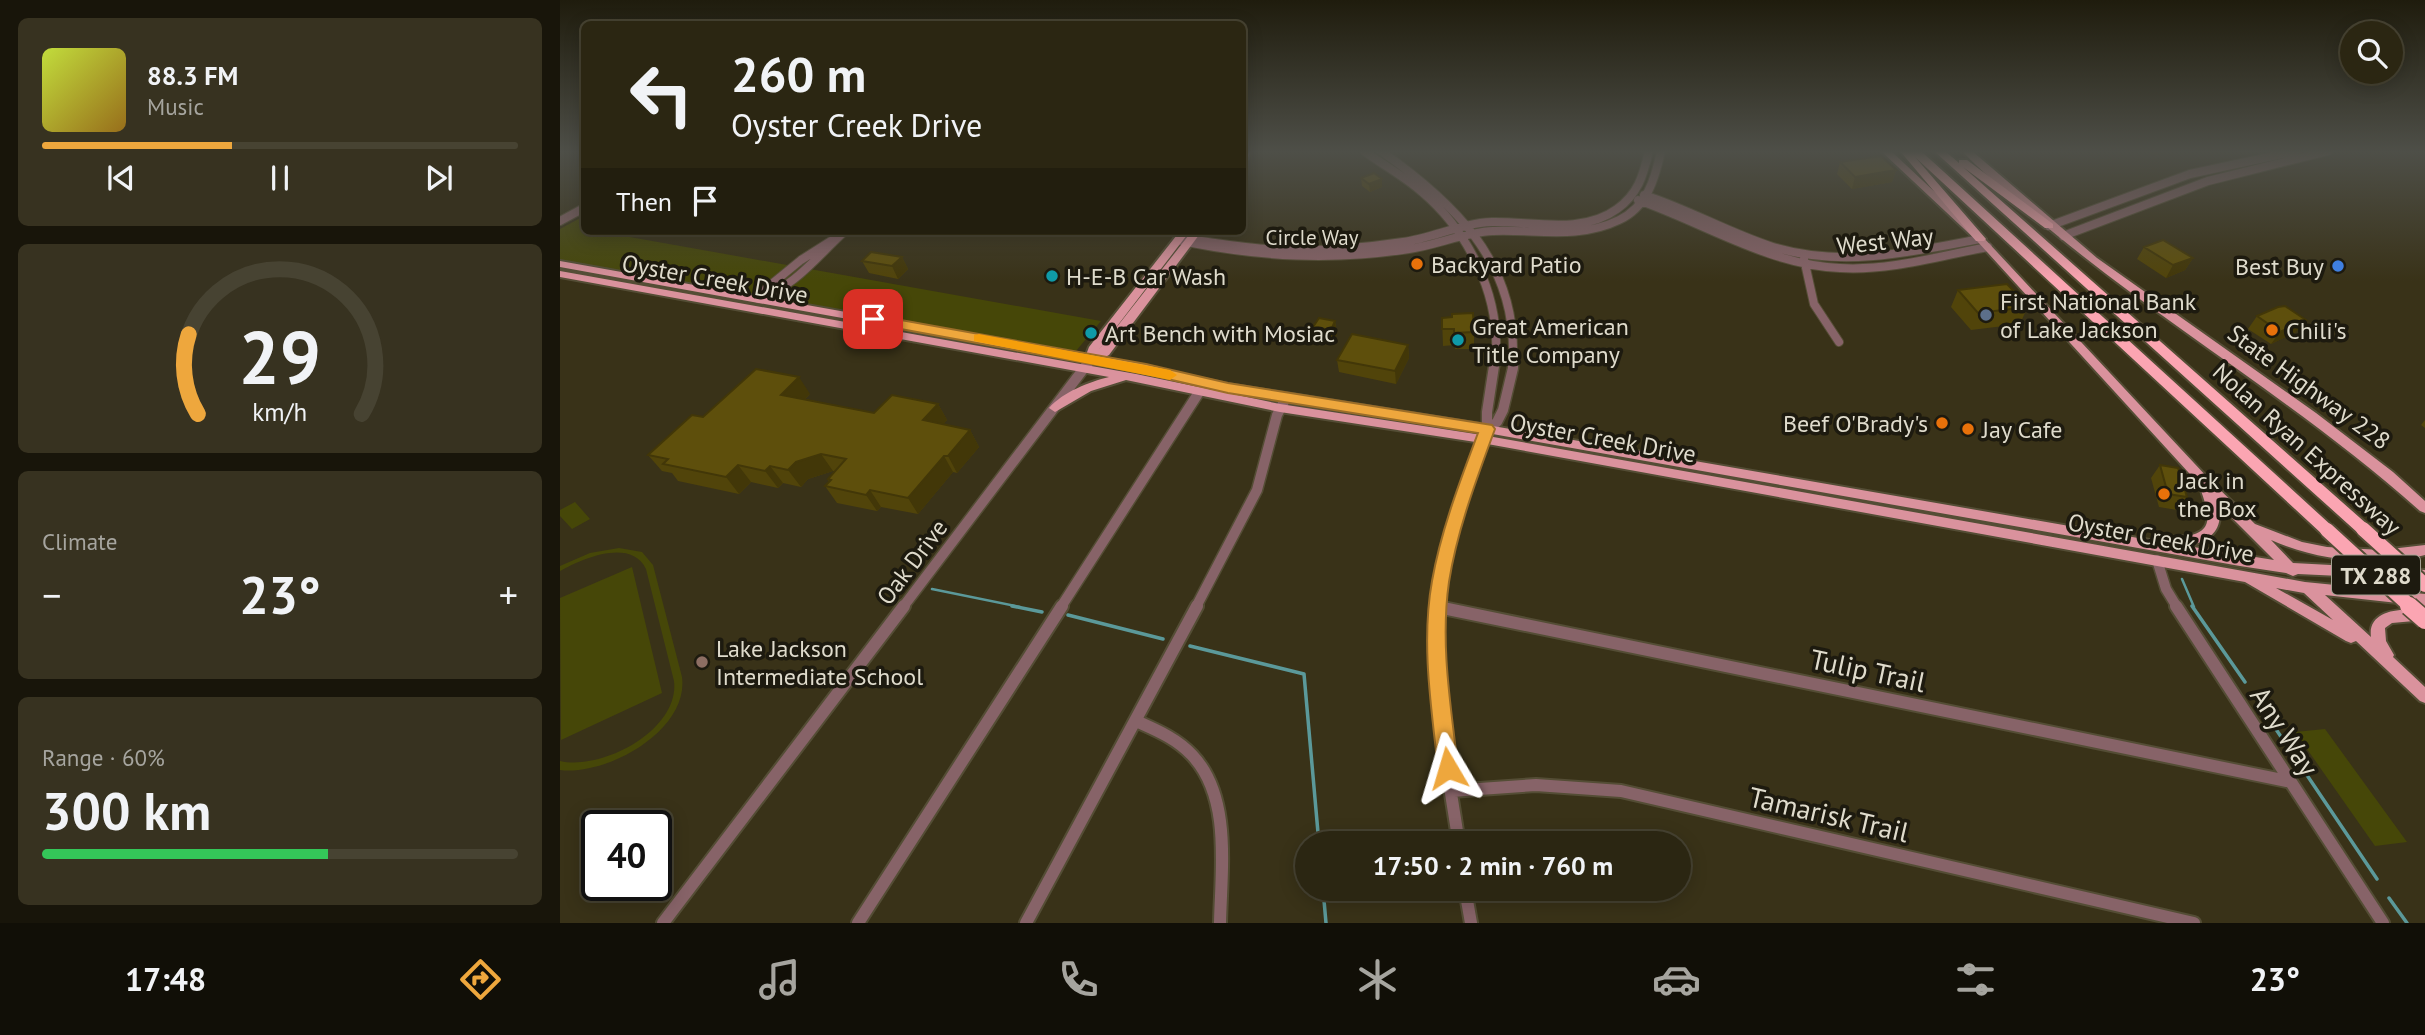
<!DOCTYPE html>
<meta charset="utf-8">
<style>
body{margin:0;font-family:"PT Sans",sans-serif;background:#373220;color:#f1f3f6;height:100vh;display:flex;flex-direction:column;font-size:26px;white-space:nowrap}
*{box-sizing:border-box;margin:0}
p{font-size:23px;color:#a6a59f}
.icon{flex:none;width:38px;height:38px;fill:none;stroke:currentColor;stroke-width:2;stroke-linecap:round;stroke-linejoin:round}
.map{position:relative;flex:1;overflow:hidden}
.panel{display:flex;flex-direction:column;gap:18px;padding:18px;background:#18150a;width:560px}
.panel>*{flex:none}
.banner{position:absolute;left:21px;top:21px;width:665px;height:214px;border-radius:10px;box-shadow:0 4px 18px #0003,0 0 0 2px #474332;background:#2b2612;color:#f1f3f6;overflow:hidden}
.fabs{position:absolute;left:1780px;top:21px;display:grid;gap:14px}
.fabs a{display:grid;place-items:center;width:63px;height:63px;border-radius:50%;background:#2b2612;box-shadow:0 4px 18px #0003,0 0 0 2px #474332;font-size:35px}
.speed{position:absolute;left:21px;top:810px;display:flex;gap:14px;font-size:35px;font-weight:700;text-align:center}
.speed>*{display:grid;place-content:center;width:91px;height:91px;border-radius:50%;background:#2b2612;box-shadow:0 4px 18px #0003,0 0 0 2px #474332;line-height:1}
.speed .limit{border:4px solid #111;border-radius:10px;background:#fff;color:#111}
.pin{position:absolute;display:grid;place-items:center;width:60px;height:60px;color:#fff;margin:-30px;border-radius:14px;box-shadow:0 4px 10px #0006}
.me{position:absolute;width:77px;margin:-38px;rotate:353deg;stroke-linejoin:round;filter:drop-shadow(0 0 5px #0008)}
.turn{display:flex;align-items:center;gap:24px;height:147px;padding:0 35px;font-size:32px}
.turn .icon{width:91px;height:91px;stroke-width:2.5}
.turn b{display:block;font-size:49px;line-height:60px}
.then{display:flex;align-items:center;height:66px;padding:0 35px;background:#0003;gap:14px;font-size:26px}
.big{font-size:52px;font-weight:700;line-height:1.1}
.panel .widget{flex:1;display:flex;flex-direction:column;justify-content:center;gap:10px;min-width:0;padding:0 24px;border-radius:10px;background:#373220}
.panel .dial{align-items:center;gap:0}
.dial svg{height:182px;overflow:visible;fill:none;stroke:#474332;stroke-width:7;stroke-linecap:round;text-anchor:middle}
.dial text{fill:#f1f3f6;stroke:none}
.song{display:flex;align-items:center;gap:21px}
.cover{width:84px;height:84px;border-radius:10px;background:linear-gradient(135deg,hsl(70 70% 55%),hsl(40 70% 35%))}
.played{height:7px;border-radius:4px;background:linear-gradient(90deg,#eea73d 40%,#474332 40%)}
.keys{display:flex;justify-content:space-around;direction:ltr}
.heat{display:flex;justify-content:space-between;align-items:center;font-size:38px;direction:ltr}
.charge{height:10px;border-radius:5px;background:linear-gradient(90deg,#34c759 60%,#474332 0)}
.trip{position:absolute;left:735px;top:831px;width:396px;height:70px;border-radius:35px;background:#2b2612;box-shadow:0 4px 18px #0003,0 0 0 2px #474332;font-weight:700;line-height:70px;text-align:center}
.dock{display:flex;height:112px;justify-content:space-around;align-items:center;background:#110f07;color:#a6a59f}
.dock .icon{width:49px;height:49px}
.dock .selected{color:#eea73d}
.dock b{font-size:32px;color:#f1f3f6}
main{display:flex;flex:1;min-height:0}
.map>svg:first-child{display:block}
.green{fill:#464708}
.lines{fill:none;stroke-linecap:round;stroke-linejoin:round}
.stream-far1{stroke:#5b999a;stroke-width:2.5}
.stream{stroke:#5b999a;stroke-width:3.5}
.minor-far2-casing{stroke:#544d35;stroke-width:10}
.minor-far1-casing{stroke:#544d35;stroke-width:13}
.minor-casing{stroke:#544d35;stroke-width:16}
.major-casing{stroke:#544d35;stroke-width:4}
.highway-casing{stroke:#544d35;stroke-width:4}
.minor-far2{stroke:#876368;stroke-width:8}
.minor-far1{stroke:#876368;stroke-width:10}
.minor{stroke:#876368;stroke-width:12}
.major{fill:#da929d;fill-rule:evenodd}
.highway{fill:#fba5b2;fill-rule:evenodd}
.highway-bridge-far1-casing{stroke:#544d35;stroke-width:18;stroke-linecap:butt}
.highway-bridge-casing{stroke:#544d35;stroke-width:21;stroke-linecap:butt}
.highway-bridge-far1{stroke:#fba5b2;stroke-width:14}
.highway-bridge{stroke:#fba5b2;stroke-width:18}
.wall{fill:#51440a}
.shaded-wall{fill:#423708}
.building{fill:#5e4f0c;stroke:#423708;stroke-width:2}
.route{fill:#eea73d;stroke:#9b6d28;stroke-width:2}
.slow{fill:#f59e0b}
.food-dot{fill:#e8710a;stroke:#1d1a0f;stroke-width:2.5}
.shop-dot{fill:#3f7fe0;stroke:#1d1a0f;stroke-width:2.5}
.culture-dot{fill:#0f9aa8;stroke:#1d1a0f;stroke-width:2.5}
.service-dot{fill:#5c6f8a;stroke:#1d1a0f;stroke-width:2.5}
.education-dot{fill:#8d6e63;stroke:#1d1a0f;stroke-width:2.5}
.labels{text-anchor:middle;dominant-baseline:central;stroke-width:7;stroke-linejoin:round;paint-order:stroke}
.far-street-label{font-size:21px;fill:#dfdbcc;stroke:#1d1a0f}
.shield{fill:#1d1a0f;stroke:#a5a193;stroke-width:2}
.shield-label{font-size:23px;font-weight:bold;fill:#dfdbcc}
.street-label{font-size:24px;fill:#dfdbcc;stroke:#1d1a0f}
.poi-label{font-size:24px;fill:#dfdbcc;stroke:#1d1a0f;text-anchor:start}
.near-street-label{font-size:28px;fill:#dfdbcc;stroke:#1d1a0f}
</style>
<main>
<section class="panel">
<div class="widget">
<div class="song"><i class="cover"></i><div><b>88.3 FM</b><p>Music</p></div></div>
<div class="played"></div>
<div class="keys"><svg class="icon" aria-label="previous" viewBox="0 0 24 24"><path d="M18 5L8 12l10 7zM5 5v14"/></svg><svg class="icon" aria-label="pause" viewBox="0 0 24 24"><path d="M8 5v14M16 5v14"/></svg><svg class="icon" aria-label="next" viewBox="0 0 24 24"><path d="M6 5l10 7-10 7zM19 5v14"/></svg></div>
</div>
<div class="widget dial"><svg viewBox="0 0 100 80">
<path d="M14 69A42 42 0 1 1 86 69"/>
<path d="M14 69A42 42 0 0 1 10 34" stroke="#eea73d"/>
<text x="50" y="56" font-size="32" font-weight="700">29</text>
<text x="50" y="72" font-size="11">km/h</text>
</svg></div>
<div class="widget"><p>Climate</p>
<div class="heat"><a>−</a><b class="big">23°</b><a>+</a></div>
</div>
<div class="widget"><p>Range · 60%</p><b class="big">300 km</b><div class="charge"></div></div>
</section>
<div class="map">
<svg width="1865" height="923" viewBox="0 0 1865 923">
<rect width="100%" height="100%" fill="#393218"/>
<!-- green -->
<path class="green" d="M24,216v15h33l-4,3 488,87 -25,30 -516,-91v-31z
M15,502l15,17 -18,10 -12,-13v-6z
M59,548l23,4 11,13 29,112c7,54 -76,99 -122,93v-9c42,10 120,-31 114,-80l-28,-112c-15,-32 -65,-10 -86,2v-5l30,-13z
M72,567l30,126 -101,47 -1,-142z
M1765,729l82,113 -32,4 -80,-114z"/>
<g class="lines">
<!-- stream-far1 -->
<path class="stream-far1" d="M1622,579l12,28
M372,589l88,18"/>
<!-- stream -->
<path class="stream" d="M452,606l30,6
M1632,606l53,76
M508,615l95,24
M630,646l114,28 15,170
M1701,707l116,172
M763,889l3,34
M1829,898l18,25"/>
<!-- minor-far2 casing -->
<g class="minor-far2-casing">
<path id="minor-far2" d="M804,151c19,14 40,25 58,41 46,39 77,101 74,162
M821,151c71,50 134,109 132,203
M1084,195c44,14 85,38 129,52 69,21 139,5 207,-8
M1078,200c66,23 131,65 202,68 50,3 99,-12 148,-21
M0,221l24,-13
M1489,226l141,-52 107,-23
M1503,236l145,-55 120,-30
M626,239c31,4 64,10 95,11 41,1 82,-2 122,-8 30,-4 59,-19 89,-20 39,-1 90,13 125,-13 21,-15 26,-33 32,-58
M622,241c78,16 149,20 227,8 28,-4 56,-17 84,-18 42,-2 85,9 126,-11 28,-13 36,-41 42,-69
M1244,259l10,45 25,38
M198,299c37,-12 59,-43 87,-68
M198,299l4,-7 39,-32 30,-19"/>
</g>
<!-- minor-far1 casing -->
<g class="minor-far1-casing">
<path id="minor-far1" d="M927,429v-17l9,-59
M1597,560l9,29 11,18
M343,607l188,-248
M501,607l142,-221
M636,607l61,-117 20,-75 9,-17
M878,607l5,-39 15,-62 27,-74 12,-10 6,-12 10,-42v-15"/>
</g>
<!-- minor casing -->
<g class="minor-casing">
<path id="minor" d="M878,606c-7,79 9,160 21,238
M1616,606l207,317
M878,607l849,174
M576,721c20,9 40,17 56,34 40,42 29,115 28,168
M891,791l85,-6 85,6 573,132
M905,889l6,34
M103,923l241,-317
M298,923l204,-317
M466,923l171,-317"/>
</g>
<!-- major casing -->
<g class="major-casing">
<path id="major" d="M682,151h9l-5,11 -4,3z
M1321,151h10l92,86 225,241 47,46 47,18 25,5 55,3 43,-5v10c-49,13 -108,5 -154,-15l22,23 132,7v10l-127,-6 -5,2 -7,-3 -46,-7 -753,-133 -259,-41 -82,-19 -586,-106v-6l526,94 3,-8 91,-116h10l-92,120 94,-120h10l-93,124 -6,3 125,26 259,41 674,117 2,-4c8,-2 15,-1 23,-2 34,-4 19,-31 13,-52l-222,-243zM1658,504l56,56 -87,-14c23,-4 38,-17 31,-42z
M1402,151h10l125,107 219,155 77,59 32,29v12l-5,-2c-125,-112 -272,-195 -399,-306 -20,-18 -41,-35 -59,-54z
M0,271l576,103 144,30 202,31 823,147 120,12v12l-100,-11 46,42c-4,-28 34,-30 54,-25v8l-33,3 -7,5 1,13 8,14 -1,2 32,30v16l-5,-2 -64,-60 -5,2 -5,-2 -101,-59 -763,-139 -202,-31 -154,-32 -35,11 -36,21 -6,-4c14,-16 40,-26 60,-31l-549,-100zM1716,588l28,5 29,27z"/>
</g>
<!-- highway casing -->
<g class="highway-casing">
<path id="highway" d="M1340,151h21l411,375 2,4 -2,4h-10l-407,-377 71,82 -2,2h-8z
M1374,151h11l14,12v-3h8l86,64v4h-8l-82,-61 405,358 2,4 -2,4h-10z"/>
</g>
<!-- minor-far2 -->
<use href="#minor-far2" class="minor-far2"/>
<!-- minor-far1 -->
<use href="#minor-far1" class="minor-far1"/>
<!-- minor -->
<use href="#minor" class="minor"/>
<!-- major -->
<use href="#major" class="major"/>
<!-- highway -->
<use href="#highway" class="highway"/>
<!-- highway-bridge-far1 casing -->
<g class="highway-bridge-far1-casing">
<path id="highway-bridge-far1" d="M1803,529l62,56
M1767,530l84,77"/>
</g>
<!-- highway-bridge casing -->
<g class="highway-bridge-casing">
<path id="highway-bridge" d="M1849,606l16,14"/>
</g>
<!-- highway-bridge-far1 -->
<use href="#highway-bridge-far1" class="highway-bridge-far1"/>
<!-- highway-bridge -->
<use href="#highway-bridge" class="highway-bridge"/>
</g>
<!-- wall -->
<path class="wall" d="M1589,151h19l-12,5z
M1280,162l56,8 -4,12 -40,7 -15,-15z
M801,178l21,9 -12,5 -8,-6z
M1584,247l49,11 -8,12 -19,8 -29,-19z
M342,257l6,12 -10,10 -29,-6 -7,-12z
M1398,290l70,16 -8,18 -49,6 -20,-23z
M1697,316l39,16 -25,12 -23,-15z
M882,318l32,14v17h-19v-4l-12,1z
M775,321l2,13 -5,9 -17,-3 -2,-13z
M848,345l1,13 -13,26 -57,-12 -2,-12z
M250,394l-5,5 69,14 64,-9 9,16 -4,4 27,6 9,17 -22,26 -4,-1 -35,42 -37,-7 -4,4 -40,-8 -12,-17 4,-4 -1,-3 7,-8h-2l-25,8 -7,8 -18,-4 -5,5 -27,-6 -12,12 -61,-13 -6,-8 -10,-2 -14,-16z
M1865,420v8l-4,-3z
M1600,465l27,32 -10,13 -18,-3 -8,-29z"/>
<!-- shaded-wall -->
<path class="shaded-wall" d="M1599,151h9l-12,5z
M1336,170l-4,12 -40,7 3,-12z
M822,179v8l-12,5 -1,-8z
M342,257l6,12 -10,10 -6,-13z
M1633,258l-8,12 -19,8 7,-13z
M1746,320l-10,12 -25,12 9,-12z
M775,321l2,13 -5,9 -1,-13z
M848,345l1,13 -13,26 -1,-13z
M239,377l11,17 -17,17 -12,-16z
M378,404l9,16 -15,17 -9,-17z
M410,430l9,17 -22,26 -9,-17z
M261,454l12,17 -25,8 -7,8 -13,-17 8,-8z
M384,456l9,16 -35,42 -10,-16z
M178,465l13,17 -12,12 -13,-17z
M210,466l13,17 -5,5 -13,-17z
M310,490l11,17 -4,4 -11,-16z"/>
<!-- building -->
<path class="building" d="M1321,156l15,14 -41,7 -15,-15z
M814,173l8,6 -13,5 -8,-6z
M1603,240l30,18 -20,7 -29,-18z
M311,252l31,5 -10,9 -30,-5z
M1447,284l21,22v1l-50,6 -20,-23z
M1725,306l21,14 -26,12 -23,-16 21,-9z
M913,313l1,19 -20,1v-4h-12v-11l10,-1v-3z
M759,318l16,3 -4,9 -18,-3z
M792,334l56,11 -13,26 -58,-11z
M196,369l43,8 -18,18 93,18 18,-18 46,9 -15,16 47,10 -22,26h-4l-36,42 -38,-8 -4,5 -41,-9 6,-6 -3,-1 18,-20 -25,-5 -25,8 -8,8 -18,-4 -5,5 -27,-6 -12,12 -63,-13 5,-5 -20,-4 44,-40 11,2z
M1600,465l18,3 9,29 -19,-3z"/>
<!-- sky -->
<linearGradient id="sky" x2="0" y2="1"><stop stop-color="#1f1c0d"/><stop offset="0.54" stop-color="#4e4f48"/><stop offset="1" stop-color="#4e4f48" stop-opacity="0"/></linearGradient>
<rect width="1865" height="281" fill="url(#sky)"/>
<!-- route -->
<path class="route" d="M313,315l273,49 82,19 264,42 3,4c-18,49 -38,101 -46,153 -9,62 2,124 9,186l-3,6 -7,3 -7,-3 -3,-6c-7,-62 -17,-126 -6,-187 9,-51 28,-100 46,-148l-250,-40 -82,-19 -278,-51 -2,-4z"/>
<!-- slow -->
<path class="slow" d="M419,334l191,36 7,5 -7,5 -196,-39v-6z"/>
<!-- markers -->
<g class="food-dot">
<circle cx="857" cy="264" r="7"/>
<circle cx="1712" cy="330" r="7"/>
<circle cx="1382" cy="423" r="7"/>
<circle cx="1408" cy="429" r="7"/>
<circle cx="1604" cy="494" r="7"/>
</g>
<circle class="shop-dot" cx="1778" cy="266" r="7"/>
<g class="culture-dot">
<circle cx="492" cy="276" r="7"/>
<circle cx="531" cy="333" r="7"/>
<circle cx="898" cy="340" r="7"/>
</g>
<circle class="service-dot" cx="1426" cy="315" r="7"/>
<circle class="education-dot" cx="142" cy="662" r="7"/>
<g class="labels">
<!-- far-street labels -->
<g class="far-street-label">
<text x="752" y="237">Circle Way</text>
</g>
<!-- shield labels -->
<rect class="shield" x="1772" y="555.5" width="88" height="39" rx="5"/>
<g class="shield-label">
<text x="1816" y="575">TX 288</text>
</g>
<!-- street labels -->
<g class="street-label">
<text transform="translate(1325 241) rotate(-6)">West Way</text>
<text transform="translate(155 279) rotate(10)">Oyster Creek Drive</text>
<text transform="translate(1749 387) rotate(36)">State Highway 228</text>
<text transform="translate(1043 438) rotate(10)">Oyster Creek Drive</text>
<text transform="translate(1747 449) rotate(42)">Nolan Ryan Expressway</text>
<text transform="translate(1601 538) rotate(10)">Oyster Creek Drive</text>
<text transform="translate(352 562) rotate(-53)">Oak Drive</text>
</g>
<!-- poi labels -->
<g class="poi-label">
<text x="871" y="264">Backyard Patio</text>
<text x="1764" y="266" text-anchor="end">Best Buy</text>
<text x="506" y="276">H-E-B Car Wash</text>
<text x="1440" y="301">First National Bank<tspan x="1440" dy="28">of Lake Jackson</tspan></text>
<text x="912" y="326">Great American<tspan x="912" dy="28">Title Company</tspan></text>
<text x="1726" y="330">Chili's</text>
<text x="545" y="333">Art Bench with Mosiac</text>
<text x="1368" y="423" text-anchor="end">Beef O'Brady's</text>
<text x="1422" y="429">Jay Cafe</text>
<text x="1618" y="480">Jack in<tspan x="1618" dy="28">the Box</tspan></text>
<text x="156" y="648">Lake Jackson<tspan x="156" dy="28">Intermediate School</tspan></text>
</g>
<!-- near-street labels -->
<g class="near-street-label">
<text transform="translate(1308 670) rotate(12)">Tulip Trail</text>
<text transform="translate(1725 731) rotate(57)">Any Way</text>
<text transform="translate(1269 814) rotate(13)">Tamarisk Trail</text>
</g>
</g>
</svg>
<div class="fabs">
<a><svg class="icon" aria-label="search" viewBox="0 0 24 24"><circle cx="10" cy="10" r="6"/><path d="M15 15l6 6"/></svg></a>
</div>
<div class="speed"><div class="limit">40</div></div>
<div class="pin" style="left:313px;top:319px;background:#d93025"><svg class="icon" aria-label="arrive" viewBox="0 0 24 24"><path d="M6 21V4h12l-3 4 3 4H6"/></svg></div>
<svg class="me" style="left:888px;top:768px" viewBox="-20 -20 40 40"><path d="M0-17L14 15 0 8-14 15z" fill="#eea73d" stroke="#fff" stroke-width="4"/></svg>
<div class="trip">17:50 · 2 min · 760 m</div>
<div class="banner">
<div class="turn"><svg class="icon" aria-label="left" viewBox="0 0 24 24"><path d="M17 20v-9H6M10 6l-5 5 5 5"/></svg><div><b>260 m</b>Oyster Creek Drive</div></div>
<div class="then">Then<svg class="icon" aria-label="arrive" viewBox="0 0 24 24"><path d="M6 21V4h12l-3 4 3 4H6"/></svg></div>
</div>
</div>
</main>
<nav class="dock">
<b>17:48</b>
<svg class="icon selected" aria-label="directions" viewBox="0 0 24 24"><path d="M12 3l9 9-9 9-9-9zM9 14v-3h6M13 9l2 2-2 2"/></svg>
<svg class="icon" aria-label="music" viewBox="0 0 24 24"><path d="M9 18V5l10-2v13"/><circle cx="6" cy="18" r="3"/><circle cx="16" cy="16" r="3"/></svg>
<svg class="icon" aria-label="phone" viewBox="0 0 24 24"><path d="M5 4h4l2 5-3 2q2 4 5 5l2-3 5 2v4C11 20 4 13 5 4z"/></svg>
<svg class="icon" aria-label="climate" viewBox="0 0 24 24"><path d="M12 3v18M4 7l16 10M4 17L20 7"/></svg>
<svg class="icon" aria-label="car" viewBox="0 0 24 24"><path d="M5 17H2v-5l4-1 3-4h7l3 4 3 1v5h-3M9 17h6M6 11h13"/><circle cx="7" cy="17" r="2"/><circle cx="17" cy="17" r="2"/></svg>
<svg class="icon" aria-label="filters" viewBox="0 0 24 24"><path d="M4 7h16M4 17h16"/><circle cx="9" cy="7" r="2"/><circle cx="15" cy="17" r="2"/></svg>
<b>23°</b>
</nav>
